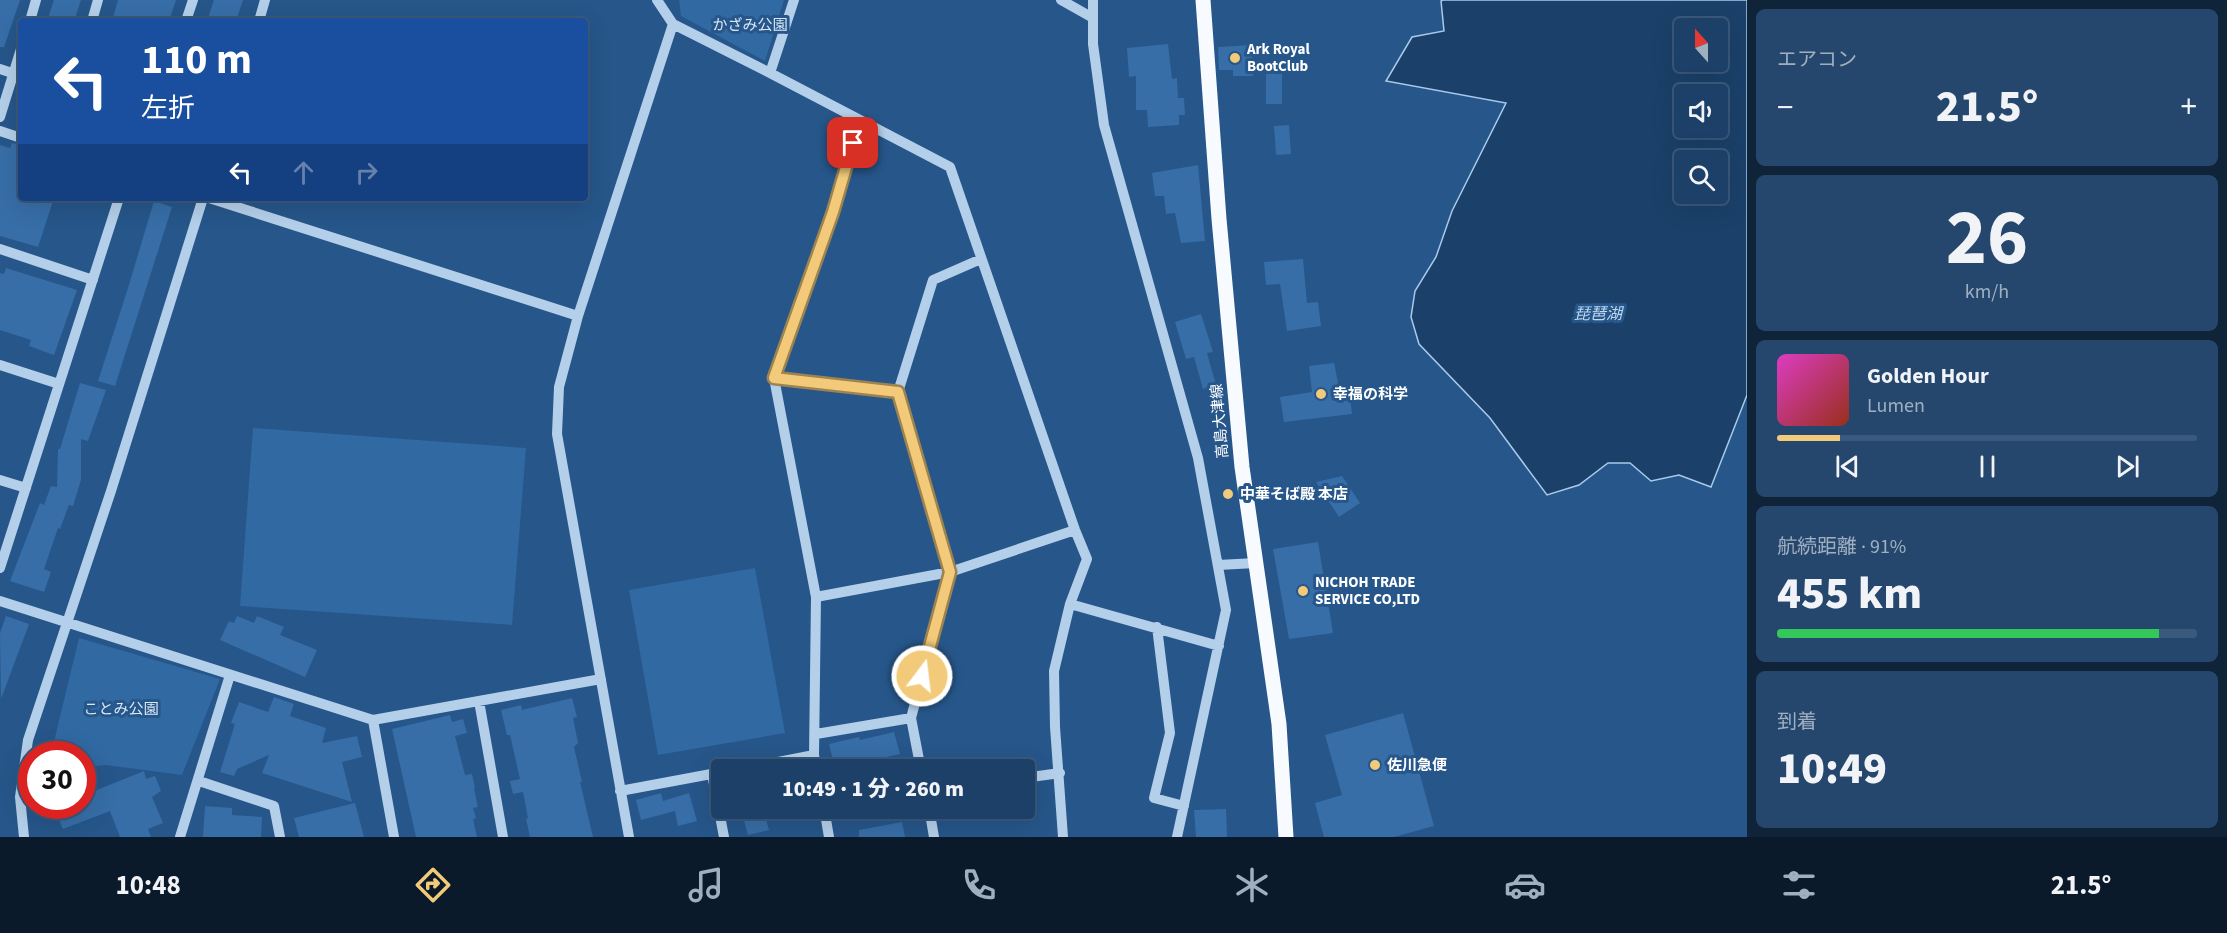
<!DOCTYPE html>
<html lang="ja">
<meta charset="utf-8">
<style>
body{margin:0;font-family:"Source Sans 3","Noto Sans JP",sans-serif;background:#25476e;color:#f1f3f6;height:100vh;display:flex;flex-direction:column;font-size:22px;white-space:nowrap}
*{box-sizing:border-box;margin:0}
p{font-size:20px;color:#a0afc0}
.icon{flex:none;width:33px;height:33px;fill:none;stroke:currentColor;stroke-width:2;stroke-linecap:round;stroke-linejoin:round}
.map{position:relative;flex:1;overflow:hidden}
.panel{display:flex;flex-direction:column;gap:9px;padding:9px;background:#0f2339;width:480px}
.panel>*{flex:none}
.hud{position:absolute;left:18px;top:18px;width:570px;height:183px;border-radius:6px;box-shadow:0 6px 24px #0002,0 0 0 2px #3a597c;background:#1a4fa0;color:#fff;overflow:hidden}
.needle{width:39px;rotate:339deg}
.buttons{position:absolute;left:1674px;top:18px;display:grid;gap:12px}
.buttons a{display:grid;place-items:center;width:54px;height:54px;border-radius:6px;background:#1c4068;box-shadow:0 6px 24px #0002,0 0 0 2px #3a597c;font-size:30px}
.speed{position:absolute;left:18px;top:741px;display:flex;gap:12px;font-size:30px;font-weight:700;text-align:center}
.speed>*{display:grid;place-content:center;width:78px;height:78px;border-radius:50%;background:#1c4068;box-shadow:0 6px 24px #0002,0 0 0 2px #3a597c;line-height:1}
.speed .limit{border:9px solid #d22;background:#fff;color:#111}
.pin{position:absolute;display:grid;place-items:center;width:51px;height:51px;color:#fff;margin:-26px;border-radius:12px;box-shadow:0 3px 9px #0006}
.me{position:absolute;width:66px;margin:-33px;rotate:15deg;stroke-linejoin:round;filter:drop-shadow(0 0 4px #0008)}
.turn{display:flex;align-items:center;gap:21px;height:126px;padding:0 24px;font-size:27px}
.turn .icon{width:78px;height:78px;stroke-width:2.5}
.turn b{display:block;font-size:42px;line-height:51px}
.lanes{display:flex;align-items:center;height:57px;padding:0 24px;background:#0003;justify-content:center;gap:30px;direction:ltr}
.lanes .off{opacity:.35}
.big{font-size:45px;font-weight:800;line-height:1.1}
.panel .tile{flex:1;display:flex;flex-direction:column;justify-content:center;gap:9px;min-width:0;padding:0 21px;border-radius:9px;background:#25476e}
.panel .dial{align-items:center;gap:0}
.dial b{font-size:78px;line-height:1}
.song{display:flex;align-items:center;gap:18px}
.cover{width:72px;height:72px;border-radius:9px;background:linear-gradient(135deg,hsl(310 70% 55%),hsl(10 70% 35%))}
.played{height:6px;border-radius:3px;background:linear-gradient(90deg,#f2ca79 15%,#3a597c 15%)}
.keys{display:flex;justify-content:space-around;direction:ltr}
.heat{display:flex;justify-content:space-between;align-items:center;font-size:33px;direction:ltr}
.charge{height:9px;border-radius:4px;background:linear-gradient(90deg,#34c759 91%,#3a597c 0)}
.trip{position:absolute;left:711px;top:759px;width:324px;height:60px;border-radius:6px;background:#1c4068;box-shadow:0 6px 24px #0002,0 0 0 2px #3a597c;font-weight:800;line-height:60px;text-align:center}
.tab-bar{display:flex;height:96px;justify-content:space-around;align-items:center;background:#0b1a2a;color:#a0afc0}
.tab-bar .icon{width:42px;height:42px}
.tab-bar .current{color:#f2ca79}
.tab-bar b{font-size:27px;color:#f1f3f6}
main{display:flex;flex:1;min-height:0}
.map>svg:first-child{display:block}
.green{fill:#3169a2}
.water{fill:#1b416a;stroke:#a9caea;stroke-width:1.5;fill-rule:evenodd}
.building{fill:#376ea7}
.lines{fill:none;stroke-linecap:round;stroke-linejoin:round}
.minor{stroke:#b4cfe9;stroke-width:10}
.major{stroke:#f7fafe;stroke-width:15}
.route-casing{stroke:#9d834f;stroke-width:15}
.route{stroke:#f2ca79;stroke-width:10}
.poi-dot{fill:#f2ca79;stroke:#26568a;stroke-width:2}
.labels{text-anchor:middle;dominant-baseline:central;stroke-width:6;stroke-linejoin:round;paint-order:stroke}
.park-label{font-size:15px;fill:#d8e8f7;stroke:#26568a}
.poi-label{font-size:15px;font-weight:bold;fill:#fff;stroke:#26568a;text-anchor:start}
.street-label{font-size:15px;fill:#fff;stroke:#26568a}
.water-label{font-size:16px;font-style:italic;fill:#c0d8f1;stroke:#26568a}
</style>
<main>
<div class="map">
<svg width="1747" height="837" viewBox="0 0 1747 837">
<rect width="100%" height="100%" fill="#26568a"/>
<!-- green -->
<path class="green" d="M679,0h105l-19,61 -84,-45z
M253,428l273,20 -14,177 -272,-19z
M755,568l30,165 -127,22 -29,-165z
M79,638l141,41 -38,96 -76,-10 -23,2 -1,-13h-31z"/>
<!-- water -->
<path class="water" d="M1443,0h304v395l-36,92 -32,-12 -28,6 -21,-18h-22l-29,22 -32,10 -57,-77 -71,-74 -8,-27 4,-26 21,-34 16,-46 54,-108 -120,-22 26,-44 32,-6 -3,-30zM1684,28h34v34h-34zM1684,94h34v34h-34zM1684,160h34v34h-34z"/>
<!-- building -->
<path class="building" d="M0,0h20l-16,47h-4z
M54,0h27l-7,21h-27z
M118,0h58l-7,21h-57z
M214,0h29l-7,21h-29z
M1168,44l4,35 5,-1 1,20h6l1,17h-6v10l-31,2 -1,-17h-11v-34l-7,1 -2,-29z
M1251,45l2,31h-20v-6h-14l-1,-23z
M1266,73l16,1v30h-16z
M1289,125l2,29 -15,1 -2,-29z
M12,143l9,2v53h33l-16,49 -38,-11v-91l10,3z
M1198,165l7,76 -24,2 -6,-30 -9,1 -2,-18h-9l-3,-23z
M154,201l18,6 -57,179 -17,-5 30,-93z
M1303,259l4,44 11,-1 3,24 -34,5 -7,-47 -14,1 -2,-23z
M6,268l71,22 -23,65 -25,-9 2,-6 -31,-10v-57l4,1z
M1201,314l12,38 -6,1 9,32 -13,4 -9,-32 -8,2 -11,-37z
M1334,363l7,34 9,-1 2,18 -68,8 -4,-25 32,-5 -3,-26z
M80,383l26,7 -18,51 -7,-2v41l-8,26 -4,-1 -9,24 -2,-1 -14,41 7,3 -7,20 -34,-11 30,-78 4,2 7,-19 6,1 1,-38h2z
M1342,476l18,27 -21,14 -23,-35z
M1318,542l15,91 -44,6 -16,-90z
M6,616l23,8 -28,75 -1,-66z
M237,616l17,7 3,-7 27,11 -4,8 37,15 -12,27 -85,-37 9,-19 5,2z
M274,697l20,7 -4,12 36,12 -4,15 35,-7 5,21 -20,5 10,40 -90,-29 7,-18 -32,14 -3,7 -14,-4 15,-48 -4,-1 8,-21 29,10z
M572,698l5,19 -4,1 5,25 -4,4 8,35h-2l13,55h-63l-4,-18 2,-1 -5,-26 -10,2 -3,-13 10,-2 -10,-44h-3l-6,-25 20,-5 1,5z
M1403,713l31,113 -40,11h-70l-9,-34 27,-8 -17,-60z
M450,715l2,7 11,-3 4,14 -12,3 10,39 7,-1 3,14 -1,1 4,18 -5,1 3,10 -3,1 4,18h-61l-24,-108z
M894,732l6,22 -65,14 -6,-24 30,-7 1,3z
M144,771l2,8 9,-3 6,15 -9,6 11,26 -15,6 3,8h-31l-10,-26 -47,18 -10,-23h29v-10z
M661,793l2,8 26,-8 8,28 -19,5 -3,-15 -34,9 -5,-20z
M355,803l9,34h-65l-5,-19z
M205,806l27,2v7l30,2 -1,20h-58z
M1226,809l1,28h-31l-2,-27z
M764,812l5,18 -21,5 -5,-18z
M902,822l3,15h-46v-7z"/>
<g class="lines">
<!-- minor -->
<path class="minor" d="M657,0l16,24 97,49 180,94 125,363 12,29 -17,45 -16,67 1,56 8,110
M1061,0l32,18
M1093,0v44l11,81 94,333 28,152 -49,227
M30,21l6,-21
M92,21l6,-21
M186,21l7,-21
M259,21l6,-21
M0,69l21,7
M770,73l24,-73
M0,117l21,-68
M0,131l21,7
M209,198l369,118
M0,249l93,31
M0,365l59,19
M774,378l124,14
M0,480l26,8
M1218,565l38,-2
M0,568l119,-370
M816,597l134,-25 125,-42
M0,601l373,119 228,-41
M1070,604l149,42
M1157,627l13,106 -16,65 30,8
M479,701l24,136
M373,720l21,117
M816,734l95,-16
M737,770l77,-15
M817,770l-3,-15 2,-158 -42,-219 59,-166 27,-92
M921,770l-10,-52 39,-146 -52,-180 35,-112 48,-21
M712,774l12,63
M1024,778l36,-5
M199,781l75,25 6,31
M620,791l102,-19
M824,808l5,29
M929,808l5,29
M24,837l-4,-40 8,-57 83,-249 92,-293
M180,837l50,-162
M629,837l-72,-403 2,-47 19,-71 95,-292"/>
<!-- major -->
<path class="major" d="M1203,0l16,219 23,248 37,257 7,113"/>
</g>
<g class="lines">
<!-- route casing -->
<g class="route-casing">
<path id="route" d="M853,143l-20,69 -59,166 124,14 52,180 -28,104"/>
</g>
<!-- route -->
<use href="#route" class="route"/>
</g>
<!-- markers -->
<g class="poi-dot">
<circle cx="1235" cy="58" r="6"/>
<circle cx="1321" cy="394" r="6"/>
<circle cx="1228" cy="494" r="6"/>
<circle cx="1303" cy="591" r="6"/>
<circle cx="1375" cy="765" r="6"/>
</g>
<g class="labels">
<!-- park labels -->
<g class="park-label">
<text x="750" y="25">かざみ公園</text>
<text x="121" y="709">ことみ公園</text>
</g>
<!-- poi labels -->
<g class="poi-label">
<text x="1247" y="49">Ark Royal<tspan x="1247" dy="17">BootClub</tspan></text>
<text x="1333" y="394">幸福の科学</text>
<text x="1240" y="494">中華そば殿 本店</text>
<text x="1315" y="582">NICHOH TRADE<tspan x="1315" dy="17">SERVICE CO,LTD</tspan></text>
<text x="1387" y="765">佐川急便</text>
</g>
<!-- street labels -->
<g class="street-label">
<text transform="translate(1220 421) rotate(-95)">高島大津線</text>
</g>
<!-- water labels -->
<g class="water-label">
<text x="1598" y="314">琵琶湖</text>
</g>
</g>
</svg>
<div class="buttons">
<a><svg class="needle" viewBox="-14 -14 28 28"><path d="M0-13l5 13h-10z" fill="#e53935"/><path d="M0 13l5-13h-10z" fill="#a0afc0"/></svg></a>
<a><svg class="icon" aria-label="sound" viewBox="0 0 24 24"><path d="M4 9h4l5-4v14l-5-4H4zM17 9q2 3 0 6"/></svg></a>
<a><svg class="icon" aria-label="search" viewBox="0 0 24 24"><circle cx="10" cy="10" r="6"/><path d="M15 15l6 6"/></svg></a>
</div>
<div class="speed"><div class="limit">30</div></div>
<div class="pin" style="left:853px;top:143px;background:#d93025"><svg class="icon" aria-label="arrive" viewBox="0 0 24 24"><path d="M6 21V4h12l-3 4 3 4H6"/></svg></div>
<svg class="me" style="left:922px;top:676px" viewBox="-20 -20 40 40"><circle r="17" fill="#f2ca79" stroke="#fff" stroke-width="3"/><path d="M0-11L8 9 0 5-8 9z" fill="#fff"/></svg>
<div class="trip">10:49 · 1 分 · 260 m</div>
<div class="hud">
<div class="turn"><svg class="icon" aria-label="left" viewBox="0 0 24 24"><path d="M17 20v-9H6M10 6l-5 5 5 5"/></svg><div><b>110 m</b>左折</div></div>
<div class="lanes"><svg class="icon" aria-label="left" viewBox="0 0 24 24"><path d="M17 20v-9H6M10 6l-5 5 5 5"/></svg><svg class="icon off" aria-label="ahead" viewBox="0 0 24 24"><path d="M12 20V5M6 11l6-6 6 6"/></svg><svg class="icon off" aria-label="right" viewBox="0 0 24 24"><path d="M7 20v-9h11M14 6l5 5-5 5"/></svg></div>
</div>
</div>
<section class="panel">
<div class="tile"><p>エアコン</p>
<div class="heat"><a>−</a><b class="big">21.5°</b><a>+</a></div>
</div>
<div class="tile dial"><b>26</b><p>km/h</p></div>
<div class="tile">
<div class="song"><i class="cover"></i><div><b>Golden Hour</b><p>Lumen</p></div></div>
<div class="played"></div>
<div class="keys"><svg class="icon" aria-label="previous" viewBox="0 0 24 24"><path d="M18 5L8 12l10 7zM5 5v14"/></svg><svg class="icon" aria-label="pause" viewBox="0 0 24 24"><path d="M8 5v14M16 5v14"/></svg><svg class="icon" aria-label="next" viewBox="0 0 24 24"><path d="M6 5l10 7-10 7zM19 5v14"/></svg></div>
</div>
<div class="tile"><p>航続距離 · 91%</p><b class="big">455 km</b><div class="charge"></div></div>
<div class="tile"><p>到着</p><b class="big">10:49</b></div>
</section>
</main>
<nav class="tab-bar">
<b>10:48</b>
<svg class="icon current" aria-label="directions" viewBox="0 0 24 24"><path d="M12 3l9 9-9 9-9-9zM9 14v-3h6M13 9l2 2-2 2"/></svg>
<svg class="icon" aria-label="music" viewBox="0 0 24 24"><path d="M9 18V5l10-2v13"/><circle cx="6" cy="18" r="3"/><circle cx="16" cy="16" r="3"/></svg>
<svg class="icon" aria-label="phone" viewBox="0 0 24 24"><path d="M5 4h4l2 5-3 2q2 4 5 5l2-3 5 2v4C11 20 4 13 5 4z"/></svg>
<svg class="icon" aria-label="climate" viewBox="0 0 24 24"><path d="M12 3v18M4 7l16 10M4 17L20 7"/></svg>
<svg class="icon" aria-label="car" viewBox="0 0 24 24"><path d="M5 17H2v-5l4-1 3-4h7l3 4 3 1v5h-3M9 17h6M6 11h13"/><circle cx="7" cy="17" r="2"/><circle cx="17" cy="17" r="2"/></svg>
<svg class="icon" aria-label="filters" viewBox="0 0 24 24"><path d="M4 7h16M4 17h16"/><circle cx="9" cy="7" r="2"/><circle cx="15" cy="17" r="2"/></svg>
<b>21.5°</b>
</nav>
